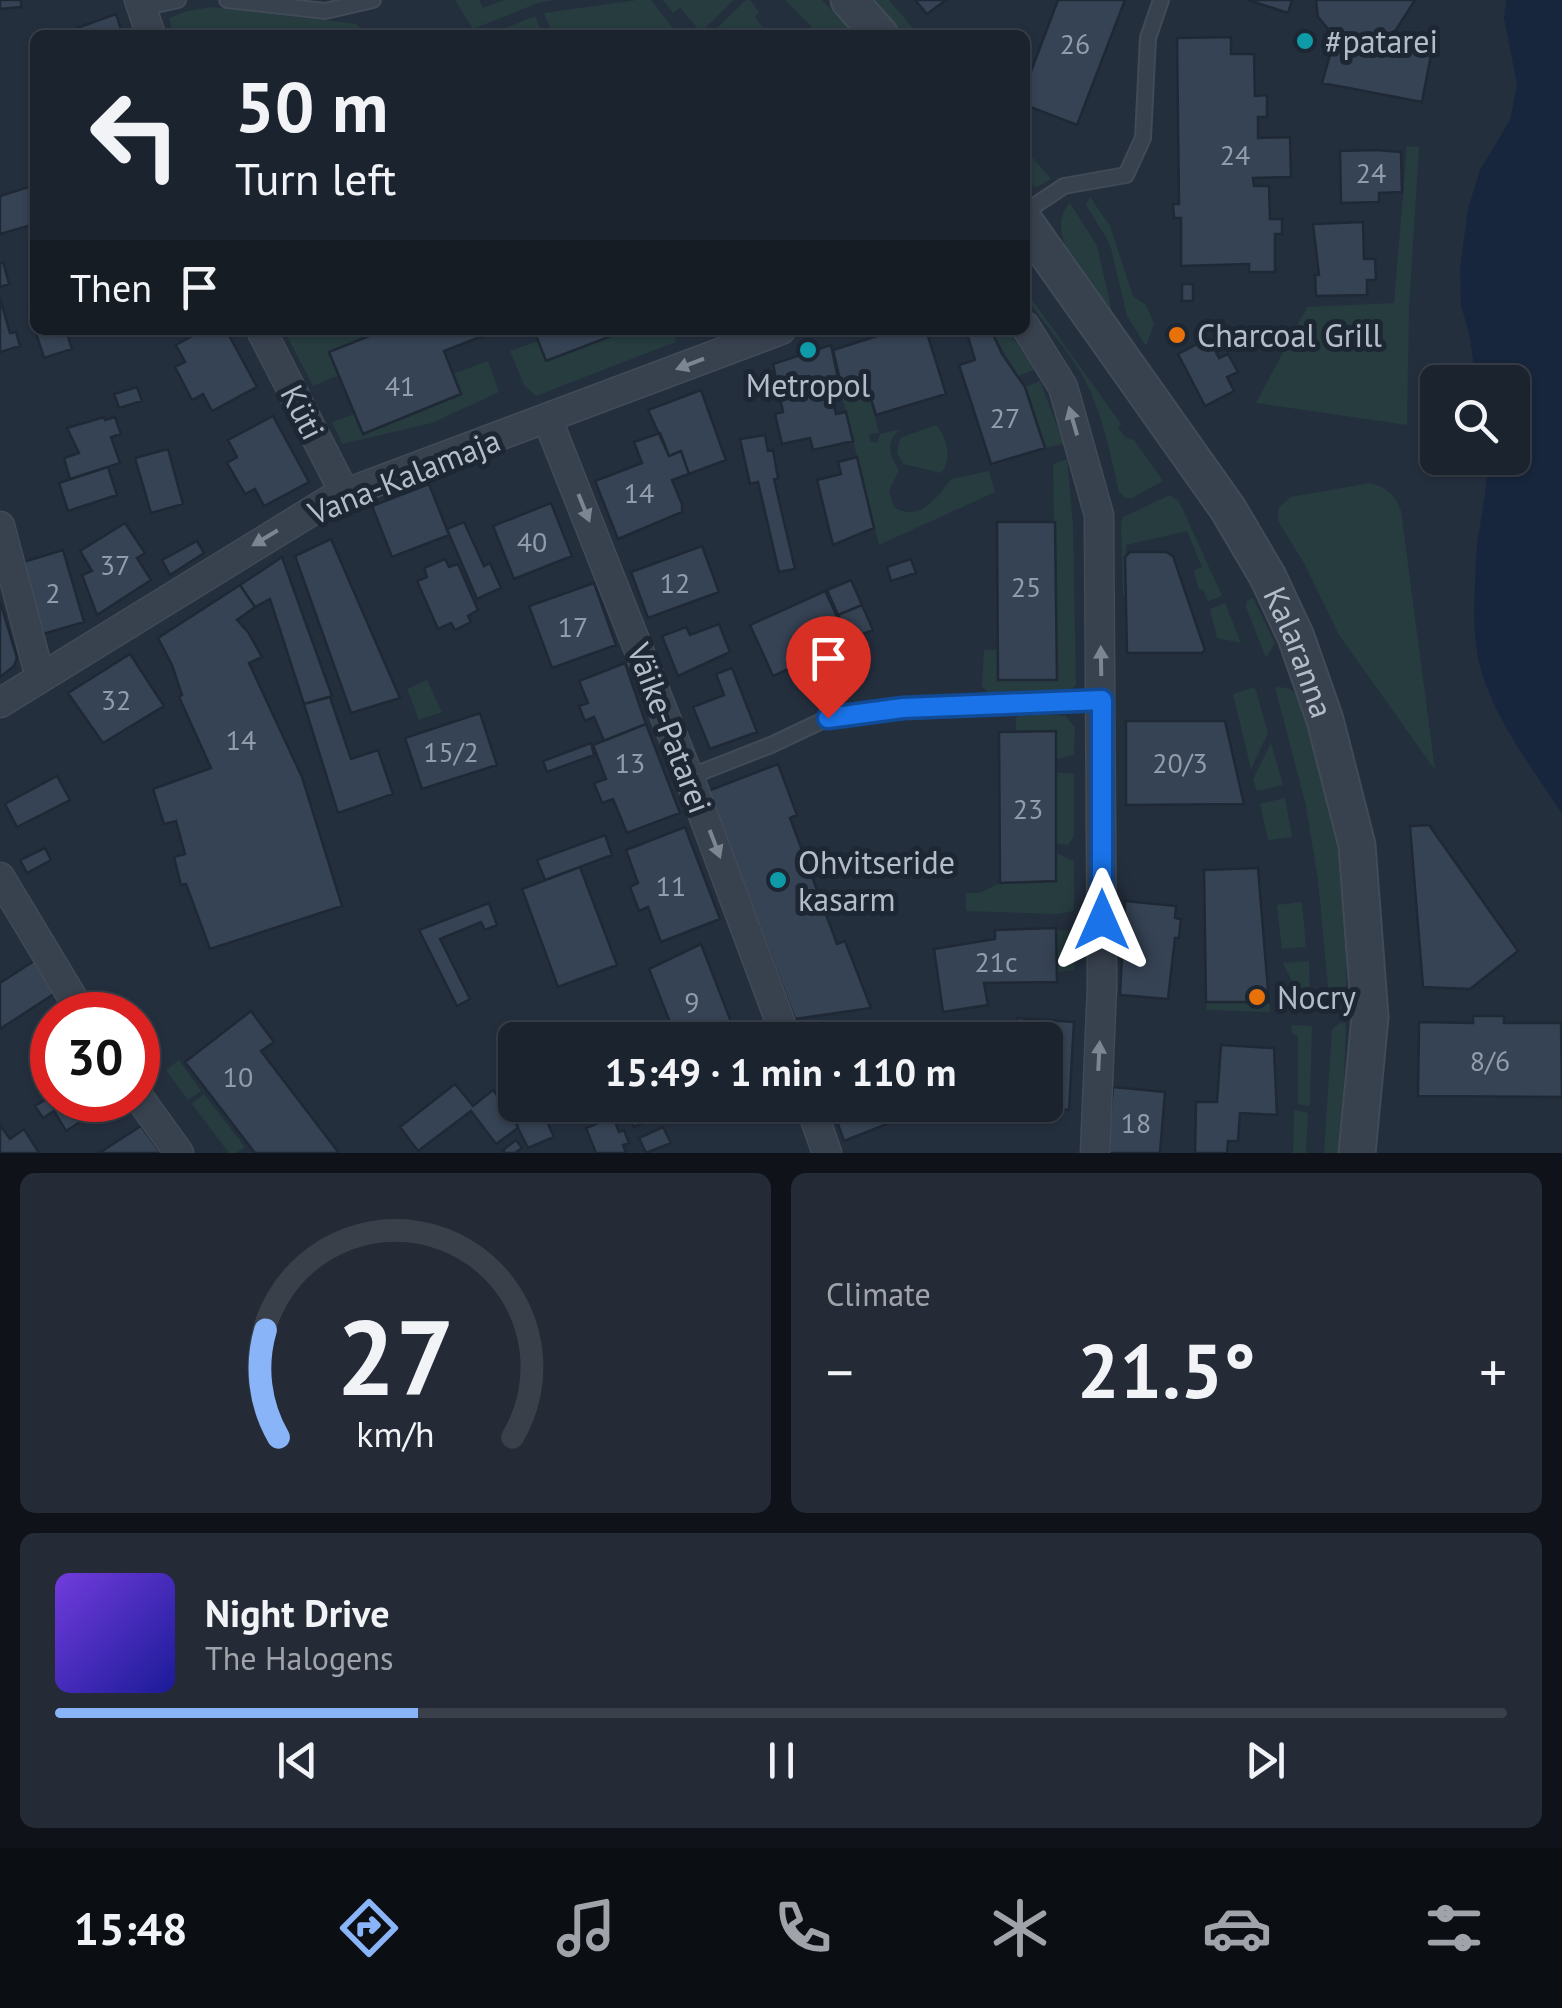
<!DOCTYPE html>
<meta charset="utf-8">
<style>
body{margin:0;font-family:"PT Sans",sans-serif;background:#242b36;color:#f1f3f6;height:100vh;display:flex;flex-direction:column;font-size:38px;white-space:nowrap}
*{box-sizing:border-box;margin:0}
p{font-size:32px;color:#a0a4aa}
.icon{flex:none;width:55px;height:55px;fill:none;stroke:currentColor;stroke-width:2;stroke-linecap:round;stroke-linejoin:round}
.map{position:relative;height:1153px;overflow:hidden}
.panel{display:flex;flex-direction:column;gap:20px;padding:20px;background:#0f1319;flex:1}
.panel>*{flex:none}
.hud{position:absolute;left:30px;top:30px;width:1000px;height:305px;border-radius:15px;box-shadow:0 2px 8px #0004,0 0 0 2px #39404a;background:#1b232e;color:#f1f3f6;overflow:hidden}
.tools{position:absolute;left:1420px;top:365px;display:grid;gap:20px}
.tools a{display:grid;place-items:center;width:110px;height:110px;border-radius:15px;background:#1b232e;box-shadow:0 2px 8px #0004,0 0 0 2px #39404a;font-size:50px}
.speed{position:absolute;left:30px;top:992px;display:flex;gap:20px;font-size:50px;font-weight:700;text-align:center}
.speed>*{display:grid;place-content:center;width:130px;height:130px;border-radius:50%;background:#1b232e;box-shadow:0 2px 8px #0004,0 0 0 2px #39404a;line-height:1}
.speed .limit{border:15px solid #d22;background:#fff;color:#111}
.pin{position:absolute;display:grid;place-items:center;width:85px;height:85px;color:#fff;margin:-102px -42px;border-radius:50% 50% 50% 0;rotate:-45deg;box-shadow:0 0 10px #0007}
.pin .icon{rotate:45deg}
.me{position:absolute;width:110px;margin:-55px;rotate:0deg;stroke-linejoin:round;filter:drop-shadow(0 0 8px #0008)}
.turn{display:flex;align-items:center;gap:35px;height:210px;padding:0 40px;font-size:45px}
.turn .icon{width:130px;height:130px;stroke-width:2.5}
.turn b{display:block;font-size:70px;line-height:85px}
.then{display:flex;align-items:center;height:95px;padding:0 40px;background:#0003;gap:20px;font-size:38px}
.big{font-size:75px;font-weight:600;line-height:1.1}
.panel .card{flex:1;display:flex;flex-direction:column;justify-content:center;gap:15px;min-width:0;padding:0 35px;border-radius:15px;background:#242b36}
.panel .dial{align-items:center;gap:0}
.dial svg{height:260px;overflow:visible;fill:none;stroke:#39404a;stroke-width:7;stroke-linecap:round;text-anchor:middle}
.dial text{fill:#f1f3f6;stroke:none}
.song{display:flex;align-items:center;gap:30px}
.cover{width:120px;height:120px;border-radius:15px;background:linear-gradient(135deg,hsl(260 70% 55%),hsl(240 70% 35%))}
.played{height:10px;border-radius:5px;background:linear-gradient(90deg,#8ab4f8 25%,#39404a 25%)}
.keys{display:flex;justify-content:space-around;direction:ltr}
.heat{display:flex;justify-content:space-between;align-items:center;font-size:55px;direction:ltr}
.panel .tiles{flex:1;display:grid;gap:20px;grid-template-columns:1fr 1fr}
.card:last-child{grid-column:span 2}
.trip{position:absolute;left:498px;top:1022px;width:565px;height:100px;border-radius:15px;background:#1b232e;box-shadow:0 2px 8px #0004,0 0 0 2px #39404a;font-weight:600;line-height:100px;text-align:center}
.tab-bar{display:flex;height:160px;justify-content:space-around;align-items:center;background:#0b0e12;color:#a0a4aa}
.tab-bar .icon{width:70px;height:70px}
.tab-bar .active{color:#8ab4f8}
.tab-bar b{font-size:45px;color:#f1f3f6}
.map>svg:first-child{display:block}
.green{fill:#263c3f}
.water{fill:#17263c}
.building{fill:#364354;stroke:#1f2835;stroke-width:2.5}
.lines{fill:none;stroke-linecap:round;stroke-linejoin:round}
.service-casing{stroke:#414a57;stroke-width:18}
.minor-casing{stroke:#414a57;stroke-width:31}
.tertiary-casing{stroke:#414a57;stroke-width:39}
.service{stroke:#38414e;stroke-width:14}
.minor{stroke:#38414e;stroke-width:28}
.tertiary{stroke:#38414e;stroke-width:35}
.oneway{fill:#7c8592}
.route-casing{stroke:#114b97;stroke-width:25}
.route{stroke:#1a73e8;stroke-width:18}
.culture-dot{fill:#0f9aa8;stroke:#1d2633;stroke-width:4}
.food-dot{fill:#e8710a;stroke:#1d2633;stroke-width:4}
.labels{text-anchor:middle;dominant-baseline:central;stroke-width:10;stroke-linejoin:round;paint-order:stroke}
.number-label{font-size:28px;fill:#929caa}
.poi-label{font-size:32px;fill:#b4bcc9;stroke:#1d2633;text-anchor:start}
.street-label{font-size:32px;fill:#b4bcc9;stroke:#1d2633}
</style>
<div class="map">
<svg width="1562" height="1153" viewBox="0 0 1562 1153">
<rect width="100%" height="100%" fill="#242f3e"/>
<!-- green -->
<path class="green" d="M455,0h24l4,8 21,-8h51l-17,3 -65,26z
M637,0h14l22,28 -15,7h-105l-9,-22z
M663,0h71l-33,32 -21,-24 -7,5z
M746,0h4l9,12 -4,5 9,12 3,-2 6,8h-63z
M785,0h37l34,35h-36z
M875,0h14l30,35h-15z
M212,7l145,17 8,11h-161l-2,-4 -12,4h-16l-5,-17 18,-7z
M535,16l8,19h-55z
M1407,146l12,1 -10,160 -2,118 -151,-22 51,-96 87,-4z
M1025,149l26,30 -14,8 -12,-3z
M1090,197l20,29 23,70 13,9 8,19 -8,22 -19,-30 -17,-72 -24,-39z
M1070,203l27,43 16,70c-20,-29 -73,-81 -43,-113z
M1025,290l96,134 -3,3 7,10 9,3 29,41 -31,17h-6l-7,-6c-9,-38 -16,-77 -34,-112 -16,-29 -40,-56 -60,-83z
M289,330h68l3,9 -30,13 9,23 -26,11 -26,-50z
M627,330h49l-1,12 -139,54 -12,-11 -14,-34 28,-10 8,20z
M991,330h17l26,40 -16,6z
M488,361l11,31 -67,31 -90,21 -10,-22 23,-8 9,20 97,-39 -8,-21z
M864,376l15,57 -10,1 1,7 7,2 3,-9 21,-5c-16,12 -12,26 -2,41l-10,21 5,16c25,16 43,-9 57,-28l38,-8 6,21 -116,53 -39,-157 1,-4z
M1040,381l24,63 -19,4 -20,-61z
M936,425c11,12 17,34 5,48l-38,-9 -6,-11 3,-15z
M1067,459l6,66 3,160 -10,9h-76l-8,-8 2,-36h13l1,30 58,-1 -3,-215z
M1370,483c17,4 25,12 31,28l34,259 -96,-135 -34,-70 -27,-44 1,-14 12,-10z
M1170,495l9,6 43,95 -14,5 -5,-12 -4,1 -5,-20 8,-3 -15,-36 -61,14 -1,50h-2l-2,-71 2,-7z
M1253,598l22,45 -9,15 -20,-51 1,-6z
M1225,603l16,40 -24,-5 -7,-29z
M427,680l15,32 -23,8 -12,-31z
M1255,687l13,46 -17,36 -18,-75z
M1275,687l13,1c15,8 18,31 23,47 34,96 37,173 35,274l-14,-5 -3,-6 -11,-118 -12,-74z
M1020,712l46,4 9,12 -1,27 -18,4v-28h-40v-12z
M1271,743l12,42 -26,6 -4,-12z
M1056,772l18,2v62l-6,9 -12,-1z
M1285,798l7,39 -24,3 -8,-36z
M1056,853l18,8v50l-17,3 -91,-3v-18h13l21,-10 56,-2z
M1302,902l4,45 -24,2 -5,-44z
M1057,930l16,1 2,39 -18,2z
M1309,961l1,44 -7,-1 -20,-41z
M1206,1002h63l1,10 -63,-2z
M1340,1023h6l-4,130h-18l8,-124z
M1291,1025l21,1 -2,80 -12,-2v-68l-6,-3z
M179,1060l22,31 -13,9 -22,-30z
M204,1094l41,53 -9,6h-7l-37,-49z
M1294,1110l14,3 -2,40h-13z"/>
<!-- water -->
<path class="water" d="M1506,0h56v814c-30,-47 -68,-94 -82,-148 -9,-34 -5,-74 -4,-109 2,-33 13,-67 11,-99h25v-76h-36l-6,-45 -9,-32 -1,-37 8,-59 12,-39 30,-50 7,-35 -13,-67z"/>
<!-- building -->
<path class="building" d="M0,0h21v7l-21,2z
M915,0h31l-19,14z
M1058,0h67l-48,125 -52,-20v-18z
M1248,0h44l-4,13z
M1316,0h99l-19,30 -20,12 55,13 -9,47 -100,-19 13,-46 -17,-20z
M116,14l7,21h-44l-2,-7z
M1231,37v17h23l1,42 12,-1v22h-9v21l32,-1 1,40 -38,1 1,8h15l1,33h12v15h-7v38h-26v-8l-68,2v-48h-7l-1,-14h6l-2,-166z
M1376,150l25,2 1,40 -23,1v9l-38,1 -1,-52z
M35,185v39l-35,10v-38z
M1363,222l1,37h11l1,21h-9v15l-51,1 -1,-21h4l-6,-51z
M3,262l6,22 -9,3v-24z
M1182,284h11v17h-11z
M0,298l10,35 6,-1 4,14 -20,6z
M35,304v26l-7,-24z
M35,330h31l6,19 -28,9z
M203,330h23l31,57 -45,24 -9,-17 -11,6 -17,-33 10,-5 -9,-17z
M384,330h102l2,4 -44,17 17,43 -98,40 -34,-82z
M534,330h93l-81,31z
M896,330h30l20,64 -70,21 -12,-39 -23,8 -8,-34z
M966,330h25l11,24 23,33 20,61 -54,16 -32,-99 16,-5z
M1209,338l10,20 9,-4 10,18 -11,5 7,14 -29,15 -27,-52z
M831,345l9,43 -10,2 6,24 10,-2 7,29 -40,9 -3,-12 -28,6 -7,-30 8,-2 -10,-48z
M137,387l5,14 -23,7 -5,-14z
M701,390l25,70 -37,14 -8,-23 -12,5 -21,-46z
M273,416l36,66 -45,24 -9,-17 -10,5 -18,-31 10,-6 -9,-17z
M104,417l1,3 10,-3 6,17 -10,3 9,26 -50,16 -6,-21 15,-5 -12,-25z
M660,433l9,23 12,-5 8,23 -17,6 10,24v8l-64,27 -23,-58 47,-18 -8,-21z
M765,435l3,16 5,-1 5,28 -4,1 21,90 -16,3 -21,-90 -8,2 -10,-45z
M168,449l15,55 -32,9 -16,-55z
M857,457l17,71 -41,17 -16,-65 24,-6 -3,-12z
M108,467l9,28 -49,16 -9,-28z
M429,484l20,51 -57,22 -20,-51z
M551,503l21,53 -58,23 -21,-53z
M464,522l20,44 6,-3 11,25 -24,11 -30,-70z
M997,522h58l2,158h-59z
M125,523l20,30 -8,5 14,22 -54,35 -15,-40 10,-4 -12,-20z
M331,539l69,159 -49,15 -56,-157z
M197,541l7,12 -34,22 -8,-15z
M702,546l17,46 -71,26 -17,-46z
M63,550l21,72 -41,12 -20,-72z
M1166,552l7,4 32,94 -3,3h-75l-2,-96 5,-5z
M282,557l50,139 -28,8 -34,-105 -15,8 -15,-22z
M445,559l4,8 9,-3 20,46 -10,6 3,6 -16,8 -4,-7 -13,6 -21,-48 10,-4 -3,-9z
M911,559l5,14 -25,8 -4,-14z
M851,580l11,25 -24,10 -11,-25z
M594,583l22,62 -64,23 -23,-62z
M240,585l15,22 -18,13 11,12 14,25 -13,6 53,114 40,129 -132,43 -24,-65 -5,1 -7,-28 11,-3 -9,-33 -12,3 -11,-35 58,-21 -32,-71 3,-2 -10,-30 -14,-27z
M825,591l24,51 -76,34 -23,-51z
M0,601l17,57 -3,8 -14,11z
M862,605l11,25 -25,10 -10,-25z
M719,624l11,28 -52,24 -16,-40 24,-9 4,8z
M130,654l34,52 -61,37 -35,-50z
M625,663l21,61 -42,17 -10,-24 -9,4 -6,-15 9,-3 -9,-22z
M732,668l25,64 -47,17 -17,-42 31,-12 -8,-21z
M330,697l21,62 27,-9 15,44 -55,19 -34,-109z
M480,713l17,52 -75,24 -17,-51z
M1126,721h99l19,83 -118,1z
M646,724l34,89 -53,20 -14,-34 -11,4 -8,-20 12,-4 -13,-34z
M1056,731v150l-56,2 -1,-151z
M591,743l3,12 -47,17 -4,-11z
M778,764l19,51 -7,3 47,126 8,-3 26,67 -76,11 -87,-228z
M57,776l13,24 -53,27 -12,-23z
M1429,825l89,126 -48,38 -47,-2 -13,-161z
M685,827l35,92 -59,23 -13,-35 -9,4 -9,-24 8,-4 -12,-33z
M605,835l7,20 -67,25 -8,-20z
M45,848l6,12 -24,13 -7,-13z
M580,867l37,98 -59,22 -36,-98z
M1258,868l11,134h-63l-2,-132z
M1125,901l51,5 -1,12 6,1 -2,19h-4l-7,61 -48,-4z
M489,903l8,22 -12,5 -4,-8 -41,17 30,60 -13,7 -38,-76z
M1056,928l1,54 -73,1 4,22 -45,7 -9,-63 61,-10v-9z
M701,944l34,88 -20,8h-38l-28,-71z
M37,959l20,33 -57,37v-46z
M251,1011l23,31 -13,9 78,102h-84l-70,-91z
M1473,1016h31v7h57l1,74 -144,-1 1,-74 54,1z
M1017,1018l57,4 -5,88 -58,-4 34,-1v-65h-29z
M1221,1045l53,3 3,67 -37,-2 -2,28h-10l-1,12h-32l1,-51h21z
M52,1068v32h62l-48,31 -12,-20 -11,7 -8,-12 11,-7 -12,-19z
M455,1084l18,22 20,-16 23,29 2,9 -22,16 -25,-33 -53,40 -18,-24z
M1113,1087l52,5 -5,61h-53z
M632,1105h50l-48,22 -9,-19z
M714,1105h25l-21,9z
M831,1105h55l6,17 -48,19z
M541,1109l13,28 -26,11 -14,-28z
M613,1117l6,15 5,-2 5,13 -6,2 3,8h-30l-10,-25z
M0,1125l10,14 14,-10 15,24h-39z
M141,1126l20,27h-62z
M663,1127l8,16 -25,10 -7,-15z
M516,1140l6,8 -7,5h-10l-2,-3z"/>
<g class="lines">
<!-- service casing -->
<g class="service-casing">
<path id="service" d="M227,0l98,11 48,-11
M142,8l36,-8
M1025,212l39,-26 62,-11 17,-37 5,-100 13,-38
M689,777l82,-32 57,-27 30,-7 243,-11"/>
</g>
<!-- minor casing -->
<g class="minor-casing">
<path id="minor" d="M139,0l12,35
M1025,326l38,61 36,128 3,471 -7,167
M261,330l84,164
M547,418l142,359 98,263
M0,526l40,151
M0,703l333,-205 448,-168
M0,877l83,138
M138,1096l41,57
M810,1105l17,48"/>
</g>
<!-- tertiary casing -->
<g class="tertiary-casing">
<g id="tertiary">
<path d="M849,0l31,35"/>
<path id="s1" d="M1025,222l203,287 40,68 28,60 29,83 32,125 13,172 -13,136"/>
</g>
</g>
<!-- service -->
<use href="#service" class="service"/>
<!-- minor -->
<use href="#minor" class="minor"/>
<!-- tertiary -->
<use href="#tertiary" class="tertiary"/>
</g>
<!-- one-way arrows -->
<defs><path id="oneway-solid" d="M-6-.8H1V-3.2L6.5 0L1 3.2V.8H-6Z" transform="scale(2.5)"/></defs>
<g class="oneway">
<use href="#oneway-solid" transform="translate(690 364) rotate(159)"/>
<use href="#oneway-solid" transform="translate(1073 421) rotate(-106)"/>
<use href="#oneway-solid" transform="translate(584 508) rotate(68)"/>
<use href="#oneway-solid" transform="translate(265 538) rotate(149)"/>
<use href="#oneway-solid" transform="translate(1101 661) rotate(-91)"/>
<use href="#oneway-solid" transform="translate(715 844) rotate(69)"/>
<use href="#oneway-solid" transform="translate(1099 1056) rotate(-87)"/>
</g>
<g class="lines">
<!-- route casing -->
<g class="route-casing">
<path id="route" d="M828,718l75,-10 199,-8v220"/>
</g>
<!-- route -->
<use href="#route" class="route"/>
</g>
<!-- markers -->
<g class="culture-dot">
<circle cx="1305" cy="41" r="10"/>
<circle cx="808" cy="350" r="10"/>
<circle cx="778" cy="880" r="10"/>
</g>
<g class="food-dot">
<circle cx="1177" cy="335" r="10"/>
<circle cx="1257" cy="997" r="10"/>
</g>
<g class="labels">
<!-- number labels -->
<g class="number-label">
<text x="1075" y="43">26</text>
<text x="1235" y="154">24</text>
<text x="1371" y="172">24</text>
<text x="400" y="385">41</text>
<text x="1005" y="417">27</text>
<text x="639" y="492">14</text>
<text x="532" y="541">40</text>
<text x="115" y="564">37</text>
<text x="675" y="582">12</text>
<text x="1026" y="586">25</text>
<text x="53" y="592">2</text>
<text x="573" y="626">17</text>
<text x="116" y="699">32</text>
<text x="241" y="739">14</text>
<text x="451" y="751">15/2</text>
<text x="630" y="762">13</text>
<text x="1180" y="762">20/3</text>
<text x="1028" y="808">23</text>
<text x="671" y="885">11</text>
<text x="996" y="961">21c</text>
<text x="692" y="1001">9</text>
<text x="1490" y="1060">8/6</text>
<text x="238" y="1076">10</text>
<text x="1136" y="1122">18</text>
</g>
<!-- poi labels -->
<g class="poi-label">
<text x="1325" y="41">#patarei</text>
<text x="1197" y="335">Charcoal Grill</text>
<text x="808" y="385" text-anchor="middle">Metropol</text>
<text x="798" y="862">Ohvitseride<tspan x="798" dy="37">kasarm</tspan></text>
<text x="1277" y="997">Nocry</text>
</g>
<!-- street labels -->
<g class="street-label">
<text transform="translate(303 412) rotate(63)">Küti</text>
<text transform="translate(404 476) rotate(-22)">Vana-Kalamaja</text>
<text stroke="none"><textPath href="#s1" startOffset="512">Kalaranna</textPath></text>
<text transform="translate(670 728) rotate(69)">Väike-Patarei</text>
</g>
</g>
</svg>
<div class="tools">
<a><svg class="icon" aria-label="search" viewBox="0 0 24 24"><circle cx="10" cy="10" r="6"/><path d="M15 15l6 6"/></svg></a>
</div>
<div class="speed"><div class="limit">30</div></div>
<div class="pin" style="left:828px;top:718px;background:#d93025"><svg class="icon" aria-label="arrive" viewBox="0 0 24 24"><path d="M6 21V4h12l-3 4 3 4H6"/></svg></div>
<svg class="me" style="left:1102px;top:920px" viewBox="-20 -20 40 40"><path d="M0-17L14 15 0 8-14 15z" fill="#1a73e8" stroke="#fff" stroke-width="4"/></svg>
<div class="trip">15:49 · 1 min · 110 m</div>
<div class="hud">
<div class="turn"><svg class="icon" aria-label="left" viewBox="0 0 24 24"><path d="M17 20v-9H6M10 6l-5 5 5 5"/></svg><div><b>50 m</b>Turn left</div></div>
<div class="then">Then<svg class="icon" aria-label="arrive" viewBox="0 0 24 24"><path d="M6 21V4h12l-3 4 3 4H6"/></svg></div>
</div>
</div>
<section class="panel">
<div class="tiles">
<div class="card dial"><svg viewBox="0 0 100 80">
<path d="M14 69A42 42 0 1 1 86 69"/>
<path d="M14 69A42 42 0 0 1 10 36" stroke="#8ab4f8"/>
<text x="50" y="56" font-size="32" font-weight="700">27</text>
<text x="50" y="72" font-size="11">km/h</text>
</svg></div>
<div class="card"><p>Climate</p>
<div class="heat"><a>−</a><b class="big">21.5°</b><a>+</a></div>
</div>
<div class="card">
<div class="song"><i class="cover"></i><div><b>Night Drive</b><p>The Halogens</p></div></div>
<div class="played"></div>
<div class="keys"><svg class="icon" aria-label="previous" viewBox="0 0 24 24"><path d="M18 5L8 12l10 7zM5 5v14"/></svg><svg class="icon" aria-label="pause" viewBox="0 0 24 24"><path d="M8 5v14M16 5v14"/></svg><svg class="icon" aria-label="next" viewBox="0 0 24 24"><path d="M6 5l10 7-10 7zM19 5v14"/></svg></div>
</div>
</div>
</section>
<nav class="tab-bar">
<b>15:48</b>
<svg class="icon active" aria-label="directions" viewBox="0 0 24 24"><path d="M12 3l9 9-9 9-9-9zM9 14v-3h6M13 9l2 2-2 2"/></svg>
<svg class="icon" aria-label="music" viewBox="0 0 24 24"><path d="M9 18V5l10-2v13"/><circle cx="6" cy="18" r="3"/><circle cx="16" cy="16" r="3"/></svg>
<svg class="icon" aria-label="phone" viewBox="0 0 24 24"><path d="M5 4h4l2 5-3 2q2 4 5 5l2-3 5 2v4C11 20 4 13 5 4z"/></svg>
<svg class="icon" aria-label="climate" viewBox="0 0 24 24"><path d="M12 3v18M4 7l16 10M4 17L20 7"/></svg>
<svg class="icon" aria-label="car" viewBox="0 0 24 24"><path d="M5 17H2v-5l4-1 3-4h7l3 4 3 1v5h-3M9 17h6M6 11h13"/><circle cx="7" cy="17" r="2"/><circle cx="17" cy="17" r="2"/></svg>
<svg class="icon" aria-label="filters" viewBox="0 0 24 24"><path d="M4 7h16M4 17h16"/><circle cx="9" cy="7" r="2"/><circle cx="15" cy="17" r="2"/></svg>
</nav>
